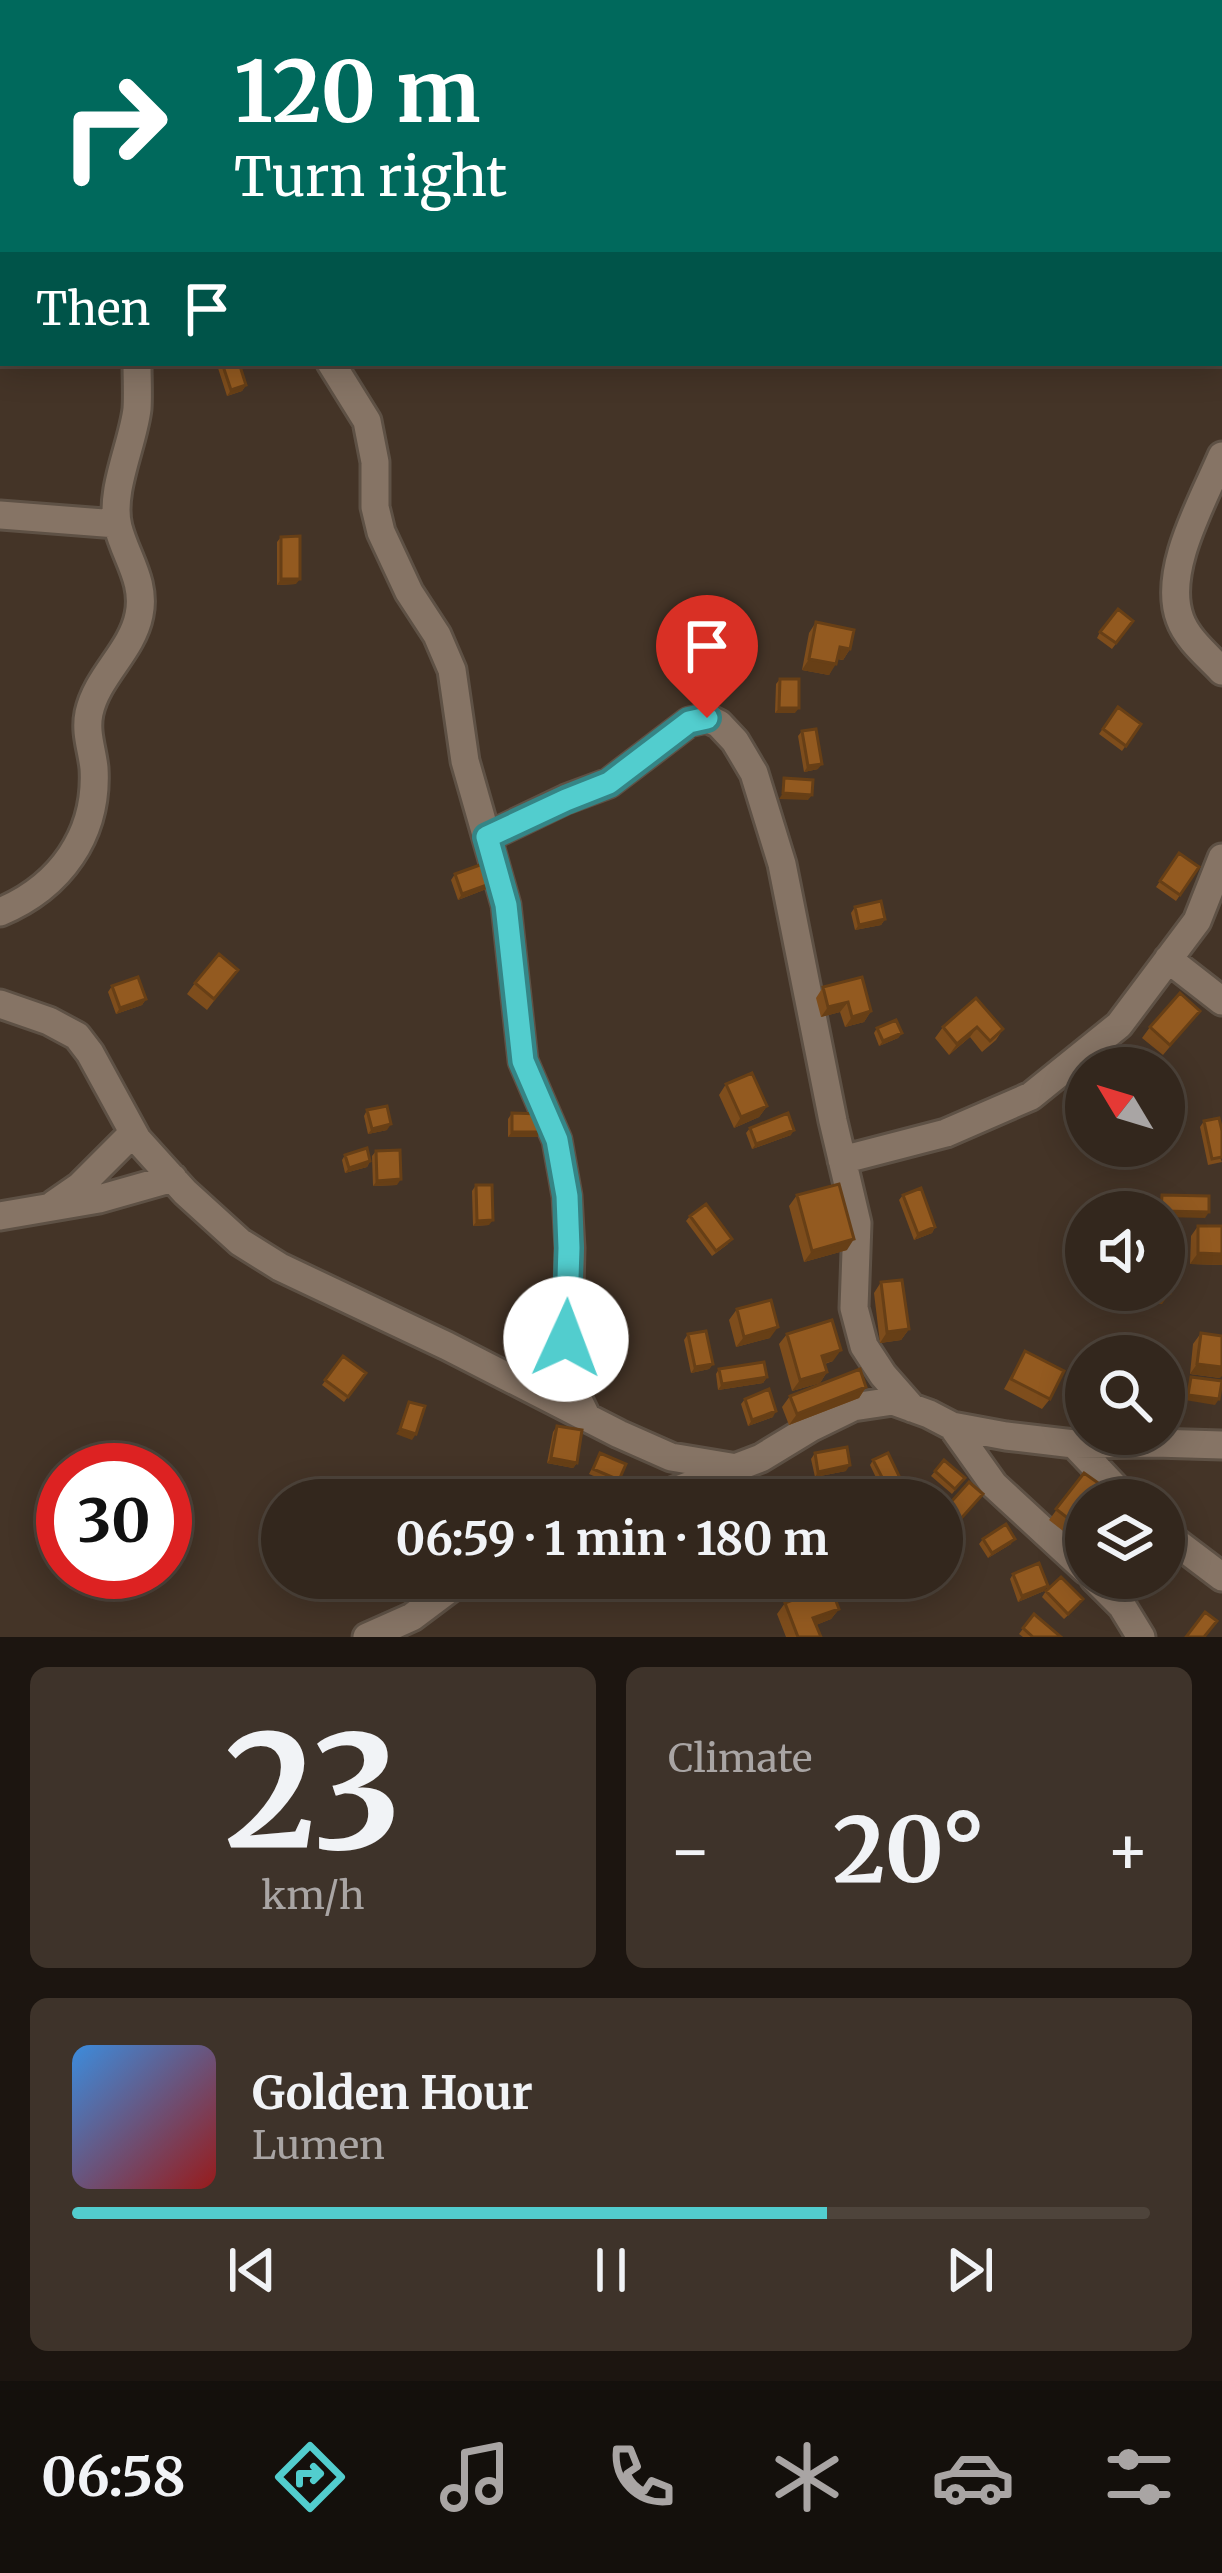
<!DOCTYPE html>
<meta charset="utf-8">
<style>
body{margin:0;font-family:Merriweather,serif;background:#3e332a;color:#f1f3f6;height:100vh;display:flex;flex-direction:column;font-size:45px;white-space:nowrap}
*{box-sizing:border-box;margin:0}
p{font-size:39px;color:#a9a5a4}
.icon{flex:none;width:66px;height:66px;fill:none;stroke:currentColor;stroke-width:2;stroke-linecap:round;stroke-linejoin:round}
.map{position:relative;height:1637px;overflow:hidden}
.drawer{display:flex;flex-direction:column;gap:30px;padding:30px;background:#1c1510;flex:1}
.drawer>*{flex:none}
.top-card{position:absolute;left:0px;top:0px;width:1224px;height:366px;box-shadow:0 6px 30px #0003,0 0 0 3px #4e443b;background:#00695c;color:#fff;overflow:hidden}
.needle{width:78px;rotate:308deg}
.controls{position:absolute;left:1065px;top:1047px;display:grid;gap:24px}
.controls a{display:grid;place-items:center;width:120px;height:120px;border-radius:50%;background:#33271d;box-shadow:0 6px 30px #0003,0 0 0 3px #4e443b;font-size:60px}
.speed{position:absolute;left:36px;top:1443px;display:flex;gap:24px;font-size:60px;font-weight:700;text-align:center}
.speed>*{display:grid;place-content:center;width:156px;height:156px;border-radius:50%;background:#33271d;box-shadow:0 6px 30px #0003,0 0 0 3px #4e443b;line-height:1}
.speed .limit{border:18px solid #d22;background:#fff;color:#111}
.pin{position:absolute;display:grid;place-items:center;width:102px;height:102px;color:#fff;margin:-123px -51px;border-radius:50% 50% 50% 0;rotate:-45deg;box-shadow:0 0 12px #0007}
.pin .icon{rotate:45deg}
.me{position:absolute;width:132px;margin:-66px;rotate:2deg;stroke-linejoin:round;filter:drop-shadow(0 0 9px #0008)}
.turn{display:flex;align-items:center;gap:42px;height:252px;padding:0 36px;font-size:54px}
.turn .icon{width:156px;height:156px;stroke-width:2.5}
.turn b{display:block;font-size:84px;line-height:102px}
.then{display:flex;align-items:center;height:114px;padding:0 36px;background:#0003;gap:24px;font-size:45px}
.big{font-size:90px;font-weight:700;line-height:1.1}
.drawer .tile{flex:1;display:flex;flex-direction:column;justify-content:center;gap:18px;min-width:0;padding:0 42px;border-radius:18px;background:#3e332a}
.drawer .dial{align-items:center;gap:0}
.dial b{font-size:156px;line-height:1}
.song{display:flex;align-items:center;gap:36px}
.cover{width:144px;height:144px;border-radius:18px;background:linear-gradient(135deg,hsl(210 70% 55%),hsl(0 70% 35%))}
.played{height:12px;border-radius:6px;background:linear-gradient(90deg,#52cdce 70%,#4e443b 70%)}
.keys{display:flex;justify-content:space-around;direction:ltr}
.heat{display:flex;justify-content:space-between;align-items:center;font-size:66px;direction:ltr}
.drawer .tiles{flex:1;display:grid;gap:30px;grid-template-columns:1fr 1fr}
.tile:last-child{grid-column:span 2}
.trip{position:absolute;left:261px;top:1479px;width:702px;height:120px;border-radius:60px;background:#33271d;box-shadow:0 6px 30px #0003,0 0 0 3px #4e443b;font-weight:700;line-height:120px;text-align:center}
.tabs{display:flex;height:192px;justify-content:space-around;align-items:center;background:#14100c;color:#a9a5a4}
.tabs .icon{width:84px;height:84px}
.tabs .selected{color:#52cdce}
.tabs b{font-size:54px;color:#f1f3f6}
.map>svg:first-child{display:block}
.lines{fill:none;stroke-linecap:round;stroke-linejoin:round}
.street-casing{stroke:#5e5145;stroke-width:33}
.street{stroke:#867465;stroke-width:27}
.wall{fill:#7e4d1c}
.shaded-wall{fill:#673f16}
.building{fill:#935a20;stroke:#673f16;stroke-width:3}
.route-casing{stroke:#358586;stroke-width:30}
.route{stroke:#52cdce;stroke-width:21}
</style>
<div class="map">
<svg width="1222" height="1637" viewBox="0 0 1222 1637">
<rect width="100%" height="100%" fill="#443427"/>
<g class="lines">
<!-- street casing -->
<g class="street-casing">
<path id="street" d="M76,0l1,3
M250,3v-3
M814,3l1,-3
M0,46l3,-1
M0,171l3,4
M1221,277l1,1
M331,363l36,58 8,41v45l6,25 28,60 28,43 15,35 13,91 41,144 17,156 34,79 10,56 3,52 -3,119 3,16 17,35
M1222,456c-19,45 -60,115 -42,163 7,20 28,37 42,52
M0,515l117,9
M487,837l79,-38 43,-16 80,-61 18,-4 12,6 16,17 19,32 28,91 51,257 24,102 -3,85 10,38 19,29 29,33
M0,912c60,-25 98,-77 94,-144 -2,-19 -9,-35 -5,-55 8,-37 43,-62 50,-98 7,-33 -13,-57 -21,-88 -9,-35 15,-83 19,-118 1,-15 0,-31 0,-46
M1168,959l54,42
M0,1004l49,17 28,15 13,17 47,86 48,53 55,50 40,25 167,79 172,88 52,23 66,11
M842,1160l104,-27 85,-37 88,-71 78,-104 25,-63
M54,1204l26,-18 53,-53
M0,1216l99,-17 74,-21
M952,1426l42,59 92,85
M1074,1444l53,56
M651,1500l110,-42 51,-31 41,-20 40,-6 36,13 23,12 54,10 68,8 81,-1 67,2
M1164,1533l58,44
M1094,1578l28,28 19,31
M367,1637l45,-20 52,-39"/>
</g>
<!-- street -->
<use href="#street" class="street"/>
</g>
<!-- wall -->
<path class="wall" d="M221,363l25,22 -4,6 -15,5 -9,-28z
M281,537l15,47 -19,1v-43z
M1133,621l-21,28 -15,-11 3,-6z
M816,622l34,27 -7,11 -6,-1 -8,16 -27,-5 7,-37z
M780,679l15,34h-20l1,-29z
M1118,707l23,17 -19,27 -23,-17z
M802,731l16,38 -14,3 -6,-36z
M1179,853l20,14 -23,34 -20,-14z
M455,874l39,12 -36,14 -7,-20z
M855,907l30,12 -4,6 -26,5 -4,-17z
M238,970l-31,40 -20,-16 8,-11z
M112,986l34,13 -4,6 -26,9 -8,-22z
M823,987l48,24 -7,11 -19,5 -5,-15 -19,5 -5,-19z
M976,998l27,31 -7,11 -14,12 -12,-15 -21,18 -14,-17 8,-11z
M1200,1011l-37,44 -21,-17 8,-11z
M877,1028l25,5 -4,5 -19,8 -5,-13z
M726,1084l41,22 -8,11 -25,11 -15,-33z
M367,1110l20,20 -19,4 -4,-18z
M512,1113l28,19 -3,5h-29v-18z
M1204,1121l18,41 -14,3 -8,-38z
M750,1128l41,7 -39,14 -6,-16z
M376,1151l21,34 -24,1 -1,-30z
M345,1155l25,6 -3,6 -22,6 -3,-13z
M476,1185l13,40 -16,1 -1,-35z
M797,1195l50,55 -43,12 -15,-56z
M903,1195l32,32 -3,6 -18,7 -15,-40z
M1086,1214v24l-11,-9z
M690,1216l38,28 -16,12 -26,-35z
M1198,1226h24v39l-32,-1 1,-28z
M881,1282l28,47 -8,11 -21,3 -6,-50z
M1137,1290h27l-2,14h-25z
M737,1309l33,29 -34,9 -7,-27z
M1201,1333l19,45 -30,-4 3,-30z
M688,1334l25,30 -4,5 -18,4 -7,-33z
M787,1334l46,27 -8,3 2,8 -7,11 -28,8 -13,-47z
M1025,1351l25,48 -8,10 -38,-20z
M343,1356l23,17 -22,29 -22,-17z
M719,1369l48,8 -4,6 -45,7 -2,-16z
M866,1387l-7,11 -70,27 -7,-18 8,-11z
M745,1399l28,18 -25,9 -7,-22z
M557,1426l20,37 -4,5 -26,-5 6,-31z
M600,1453l19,27 -4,5 -26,-11z
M815,1453l31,18 -31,6 -4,-18z
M873,1460l27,18 -4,5 -14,7 -12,-25z
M944,1460l21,18 -13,16 -21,-18z
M1084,1473l2,43 -4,-3 -15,21 -18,-14z
M969,1482l14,12 -30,35 -11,-10v-6z
M983,1539l28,5 -23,14 -9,-14z
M1013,1574l35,12 -4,5 -26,11 -8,-23z
M1046,1591l33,14 -15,14 -22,-22z
M785,1603l54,6 -8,10 -15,6 5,12h-35l-9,-23z
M1034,1614l27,23h-38l-4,-3z"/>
<!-- shaded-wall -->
<path class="shaded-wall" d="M246,385l-4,6 -15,5 4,-6z
M281,579h19l-4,5 -19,1z
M840,647l10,2 -7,11 -11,-3z
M809,659l27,5 -7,11 -27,-5z
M779,708h20l-4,5h-20z
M822,764l-4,5 -14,3 4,-6z
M783,793l29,2 -4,5 -29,-1z
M498,881l-4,5 -36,14 4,-6z
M885,919l-4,6 -26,5 4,-5z
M146,999l-4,6 -26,9 4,-6z
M848,1002l-8,10 -19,5 7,-10z
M871,1011l-7,11 -19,5 7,-10z
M977,1027l-7,10 -21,18 8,-11z
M902,1033l-4,5 -19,8 4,-5z
M767,1106l-8,11 -25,11 7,-11z
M391,1124l-4,6 -19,4 4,-5z
M794,1130l-3,5 -39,14 4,-5z
M512,1132h28l-3,5h-29z
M370,1161l-3,6 -22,6 4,-5z
M401,1179l-4,6 -24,1 4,-5z
M1164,1212h45l-4,6 -41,-1z
M493,1220l-4,5 -16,1 4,-5z
M935,1227l-3,6 -18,7 4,-6z
M854,1239l-7,11 -43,12 8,-11z
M1198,1253l24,1v11l-32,-1z
M1144,1293h26l-8,11h-25z
M778,1327l-8,11 -34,9 8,-10z
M909,1329l-8,11 -21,3 7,-11z
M841,1350l-8,11 -18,5 7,-10z
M713,1364l-4,5 -18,4 4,-6z
M1197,1364l25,3v9l-2,2 -30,-4z
M827,1372l-7,11 -28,8 8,-11z
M767,1377l-4,6 -45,7 4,-6z
M866,1387l-7,11 -70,27 8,-11z
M1188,1395l31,4 -4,6 -30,-5z
M776,1411l-3,6 -25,9 4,-6z
M400,1429l16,5 -4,6 -16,-6z
M551,1458l26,5 -4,5 -26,-5z
M850,1465l-4,6 -31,6 3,-5z
M1015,1539l-4,5 -23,14 4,-5z
M1048,1586l-4,5 -26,11 4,-6z
M839,1609l-8,10 -25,10 7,-11z"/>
<!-- building -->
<path class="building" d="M222,363h17l7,22 -15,5z
M300,536v43h-19v-42z
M1118,609l15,12 -17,22 -16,-11z
M816,622l38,8 -4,19 -10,-2 -4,17 -27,-5z
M780,679h19v29h-20z
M1118,707l23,17 -15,22 -23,-17z
M816,729l6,35 -14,2 -6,-35z
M784,778l29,2 -1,15 -29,-2z
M1179,853l20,14 -19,28 -20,-14z
M491,861l7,20 -36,13 -7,-20z
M881,901l4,18 -26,6 -4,-18z
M219,954l19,16 -24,29 -19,-16z
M138,977l8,22 -26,9 -8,-22z
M862,977l9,34 -19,6 -4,-15 -20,5 -5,-20z
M1180,993l20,18 -30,34 -20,-18z
M976,998l27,31 -13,12 -13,-14 -20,17 -14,-17z
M896,1020l6,13 -19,8 -6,-13z
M752,1073l15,33 -26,11 -15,-33z
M387,1106l4,18 -19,5 -5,-19z
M512,1113l29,1 -1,18h-28z
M788,1113l6,17 -38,14 -6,-16z
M1219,1118l3,13v26l-10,2 -8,-38z
M367,1148l3,13 -21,7 -4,-13z
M400,1150l1,29 -24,2 -1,-30z
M839,1184l15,55 -42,12 -15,-56z
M476,1185h16l1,35 -16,1z
M921,1188l14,39 -17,7 -15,-39z
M1162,1195l47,1v16l-48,-1z
M706,1204l26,35 -16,12 -26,-35z
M1094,1204l10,8h-16z
M1086,1214v16l-7,-6z
M1198,1226h24v28l-24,-1z
M1164,1257l7,1 -1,35h-26v-3h20z
M902,1280l7,49 -22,3 -6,-50z
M771,1300l7,27 -34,10 -7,-28z
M832,1320l9,30 -19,6 5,16 -27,8 -13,-46z
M706,1331l7,33 -18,3 -7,-33z
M1201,1333l21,3v31l-25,-3z
M1025,1351l39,20 -14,28 -39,-20z
M343,1356l23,17 -18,24 -23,-17z
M764,1362l3,15 -45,7 -3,-15z
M860,1369l6,18 -69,27 -7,-18z
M1191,1377l31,4 -3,18 -31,-4z
M769,1389l7,22 -24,9 -7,-21z
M409,1402l16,4 -9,28 -16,-5z
M557,1426l25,4 -5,33 -26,-5z
M847,1447l3,18 -32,7 -3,-19z
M600,1453l26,11 -7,16 -26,-11z
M888,1453l12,25 -14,7 -13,-25z
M944,1460l21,18 -10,11 -20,-18z
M1084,1473l27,19 -6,8h-19v8l-12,15 -18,-14z
M969,1482l14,12 -26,29 -14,-12z
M1006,1524l9,15 -23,14 -9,-14z
M1039,1563l9,23 -26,10 -9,-22z
M1061,1577l22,22 -15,15 -22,-23z
M830,1585l9,24 -26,9 8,19h-23l-13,-34z
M1205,1612l12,9 -13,16h-18z
M1034,1614l27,23h-28l-10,-9z"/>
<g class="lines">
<!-- route casing -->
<g class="route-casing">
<path id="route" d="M566,1339l3,-91 -2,-52 -10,-56 -34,-79 -17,-156 -19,-68 79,-37 43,-17 80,-61 18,-4"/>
</g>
<!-- route -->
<use href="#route" class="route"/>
</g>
</svg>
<div class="controls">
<a><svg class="needle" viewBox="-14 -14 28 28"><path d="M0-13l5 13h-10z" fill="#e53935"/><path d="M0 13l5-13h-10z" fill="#a9a5a4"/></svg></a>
<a><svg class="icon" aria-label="sound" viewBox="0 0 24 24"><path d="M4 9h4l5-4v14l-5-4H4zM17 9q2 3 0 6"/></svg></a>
<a><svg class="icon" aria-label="search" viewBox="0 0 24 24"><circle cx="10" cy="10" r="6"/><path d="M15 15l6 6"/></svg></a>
<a><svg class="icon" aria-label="layers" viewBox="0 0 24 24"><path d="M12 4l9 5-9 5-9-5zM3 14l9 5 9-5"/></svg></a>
</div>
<div class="speed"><div class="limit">30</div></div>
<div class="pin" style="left:707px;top:718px;background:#d93025"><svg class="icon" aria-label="arrive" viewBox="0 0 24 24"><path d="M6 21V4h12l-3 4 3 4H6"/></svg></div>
<svg class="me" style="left:566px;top:1339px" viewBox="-20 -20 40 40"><circle r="19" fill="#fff"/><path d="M0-13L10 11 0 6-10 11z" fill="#52cdce"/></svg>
<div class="trip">06:59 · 1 min · 180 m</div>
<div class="top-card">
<div class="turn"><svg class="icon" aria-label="right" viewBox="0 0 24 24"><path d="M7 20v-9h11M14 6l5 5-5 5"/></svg><div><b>120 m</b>Turn right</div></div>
<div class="then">Then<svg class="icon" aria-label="arrive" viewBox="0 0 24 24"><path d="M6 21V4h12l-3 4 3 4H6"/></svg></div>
</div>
</div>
<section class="drawer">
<div class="tiles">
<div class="tile dial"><b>23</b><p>km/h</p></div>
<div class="tile"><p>Climate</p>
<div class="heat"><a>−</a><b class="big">20°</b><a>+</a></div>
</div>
<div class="tile">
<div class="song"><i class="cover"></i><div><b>Golden Hour</b><p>Lumen</p></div></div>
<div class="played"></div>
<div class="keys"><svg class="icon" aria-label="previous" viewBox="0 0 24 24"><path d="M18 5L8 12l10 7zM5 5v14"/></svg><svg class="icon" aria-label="pause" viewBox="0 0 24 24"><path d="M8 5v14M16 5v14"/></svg><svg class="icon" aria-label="next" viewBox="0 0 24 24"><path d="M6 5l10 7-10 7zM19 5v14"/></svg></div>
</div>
</div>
</section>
<nav class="tabs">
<b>06:58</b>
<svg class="icon selected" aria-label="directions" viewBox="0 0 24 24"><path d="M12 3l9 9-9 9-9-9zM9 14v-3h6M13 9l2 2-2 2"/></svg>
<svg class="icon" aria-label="music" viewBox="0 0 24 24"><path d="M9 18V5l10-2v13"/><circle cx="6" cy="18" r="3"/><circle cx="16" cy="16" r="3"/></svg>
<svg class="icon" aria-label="phone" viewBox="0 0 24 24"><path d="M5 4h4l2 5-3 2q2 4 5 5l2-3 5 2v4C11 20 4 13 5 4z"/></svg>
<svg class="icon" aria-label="climate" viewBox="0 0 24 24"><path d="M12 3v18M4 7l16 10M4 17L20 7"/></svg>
<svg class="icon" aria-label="car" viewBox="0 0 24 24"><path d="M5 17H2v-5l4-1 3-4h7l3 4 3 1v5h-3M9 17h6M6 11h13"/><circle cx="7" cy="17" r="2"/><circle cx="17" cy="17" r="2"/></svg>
<svg class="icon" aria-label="filters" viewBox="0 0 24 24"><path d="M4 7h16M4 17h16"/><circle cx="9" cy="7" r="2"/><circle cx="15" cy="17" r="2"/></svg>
</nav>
